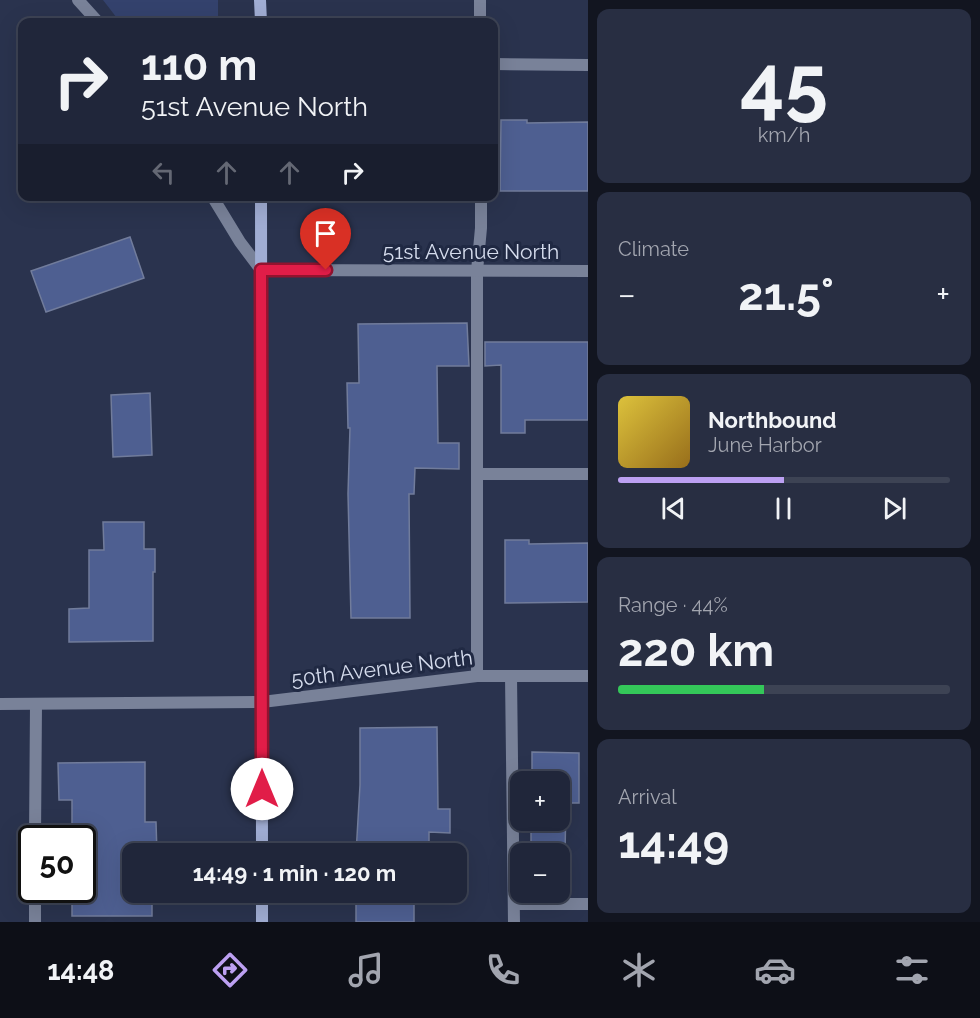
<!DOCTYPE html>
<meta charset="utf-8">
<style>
body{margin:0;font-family:Raleway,sans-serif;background:#282e42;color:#f1f3f6;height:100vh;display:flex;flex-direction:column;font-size:22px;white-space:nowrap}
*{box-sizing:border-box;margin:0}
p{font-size:20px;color:#a2a5af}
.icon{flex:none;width:33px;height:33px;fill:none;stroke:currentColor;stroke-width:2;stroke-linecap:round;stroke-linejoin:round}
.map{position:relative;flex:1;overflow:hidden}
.drawer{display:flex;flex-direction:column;gap:9px;padding:9px;background:#121520;width:392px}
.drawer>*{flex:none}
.hud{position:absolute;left:18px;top:18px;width:480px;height:183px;border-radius:12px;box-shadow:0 6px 24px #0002,0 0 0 2px #3d4354;background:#20263a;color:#f1f3f6;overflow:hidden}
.tools{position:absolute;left:510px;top:771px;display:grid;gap:12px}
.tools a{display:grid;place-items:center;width:60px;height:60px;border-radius:12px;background:#20263a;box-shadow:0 6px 24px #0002,0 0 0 2px #3d4354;font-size:30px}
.speed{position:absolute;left:18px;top:825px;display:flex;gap:12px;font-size:30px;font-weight:700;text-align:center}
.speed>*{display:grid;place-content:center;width:78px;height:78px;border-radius:50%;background:#20263a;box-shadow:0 6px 24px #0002,0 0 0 2px #3d4354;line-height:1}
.speed .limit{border:3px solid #111;border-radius:9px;background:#fff;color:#111}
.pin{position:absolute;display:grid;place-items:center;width:51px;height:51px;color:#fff;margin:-62px -26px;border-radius:50% 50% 50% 0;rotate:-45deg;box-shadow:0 0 6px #0007}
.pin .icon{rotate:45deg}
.me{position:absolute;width:66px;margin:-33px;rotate:0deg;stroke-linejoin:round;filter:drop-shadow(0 0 4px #0008)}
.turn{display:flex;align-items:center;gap:21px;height:126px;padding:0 24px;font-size:27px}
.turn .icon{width:78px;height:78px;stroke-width:2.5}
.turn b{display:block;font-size:42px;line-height:51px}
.lanes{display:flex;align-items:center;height:57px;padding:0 24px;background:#0003;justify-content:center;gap:30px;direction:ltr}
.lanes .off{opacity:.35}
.big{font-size:45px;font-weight:700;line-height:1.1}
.drawer .tile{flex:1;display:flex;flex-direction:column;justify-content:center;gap:9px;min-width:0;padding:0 21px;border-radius:12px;background:#282e42}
.drawer .dial{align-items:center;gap:0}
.dial b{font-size:78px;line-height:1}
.song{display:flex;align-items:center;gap:18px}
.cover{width:72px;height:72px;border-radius:9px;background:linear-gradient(135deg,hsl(50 70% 55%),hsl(40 70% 35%))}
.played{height:6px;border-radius:3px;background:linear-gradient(90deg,#bca0f2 50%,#3d4354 50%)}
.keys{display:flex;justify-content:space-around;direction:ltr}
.heat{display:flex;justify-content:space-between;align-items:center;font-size:33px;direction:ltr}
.charge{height:9px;border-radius:4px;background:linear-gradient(90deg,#34c759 44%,#3d4354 0)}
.trip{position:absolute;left:122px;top:843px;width:345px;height:60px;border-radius:12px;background:#20263a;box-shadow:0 6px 24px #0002,0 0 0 2px #3d4354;font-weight:700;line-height:60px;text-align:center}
.menu{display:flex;height:96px;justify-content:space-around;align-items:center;background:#0d0f17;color:#a2a5af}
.menu .icon{width:42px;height:42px}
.menu .current{color:#bca0f2}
.menu b{font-size:27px;color:#f1f3f6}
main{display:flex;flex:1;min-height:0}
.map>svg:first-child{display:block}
.green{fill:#34426d}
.building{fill:#4e5f91;stroke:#717c9b;stroke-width:1.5}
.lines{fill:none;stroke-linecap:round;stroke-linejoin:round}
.service{stroke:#798299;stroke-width:12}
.minor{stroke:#798299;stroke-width:12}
.secondary{stroke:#a0add3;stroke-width:12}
.route-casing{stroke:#92132f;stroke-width:15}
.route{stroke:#e11d48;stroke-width:10}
.labels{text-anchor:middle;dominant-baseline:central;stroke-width:6;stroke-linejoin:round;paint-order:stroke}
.street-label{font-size:21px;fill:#d5dced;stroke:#202943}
</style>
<main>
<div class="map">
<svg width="589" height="922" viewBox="0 0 589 922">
<rect width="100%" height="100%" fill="#2a334e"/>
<!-- green -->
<path class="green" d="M103,0h115v22h-98z"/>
<!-- building -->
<path class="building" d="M501,120h26v3l61,-1v69h-88z
M130,237l14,41 -98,34 -15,-41z
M467,323l2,43h-32l1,77h21v26l-44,-1 -1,26h-5l1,124h-59l-3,-124 2,-66h-2l-1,-45h12l-1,-59z
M485,342h103v78h-63v13h-24v-68l-16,1z
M150,393l2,62 -39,2 -2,-62z
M103,522h41v27h11v23h-2v69l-84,1v-33l20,-1v-58h15z
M505,540h24v4l59,-1v59l-83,1z
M437,727l1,82h12v24l-21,-1v22h-73l4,-69v-57z
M532,752l47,1v50h-13l-1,50h-34v-33h29v-38h-28z
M145,762v60h11l1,32h-25v38h20v24h-80v-26h10v-52h-10v-38h-13l-1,-37z
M356,892h74v5h-16v25h-58z"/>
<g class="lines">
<!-- service -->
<path class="service" d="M480,0v22
M494,64l95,1
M477,474h112
M477,676v-405l4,-43v-32
M511,676l3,246
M35,838l1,-134
M514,904h75
M35,922v-32"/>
<!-- minor -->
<path class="minor" d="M78,0l20,22
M212,196l28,46 21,28 328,1
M0,704l262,-2 215,-26h112"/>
<!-- secondary -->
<path class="secondary" d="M260,0l1,22
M261,196l1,658
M262,892v30"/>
</g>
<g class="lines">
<!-- route casing -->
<g class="route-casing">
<path id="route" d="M262,789l-1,-519h65"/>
</g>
<!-- route -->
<use href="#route" class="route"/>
</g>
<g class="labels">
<!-- street labels -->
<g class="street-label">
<text x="471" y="251">51st Avenue North</text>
<text transform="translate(382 668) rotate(-7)">50th Avenue North</text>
</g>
</g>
</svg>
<div class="tools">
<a>+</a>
<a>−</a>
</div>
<div class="speed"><div class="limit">50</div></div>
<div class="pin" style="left:326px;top:270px;background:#d93025"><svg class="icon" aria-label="arrive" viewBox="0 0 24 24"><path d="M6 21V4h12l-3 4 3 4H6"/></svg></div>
<svg class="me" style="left:262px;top:789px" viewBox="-20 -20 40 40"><circle r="19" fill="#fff"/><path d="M0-13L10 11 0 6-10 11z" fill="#e11d48"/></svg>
<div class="trip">14:49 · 1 min · 120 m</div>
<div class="hud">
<div class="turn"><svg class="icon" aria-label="right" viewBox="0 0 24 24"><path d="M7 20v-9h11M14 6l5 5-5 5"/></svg><div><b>110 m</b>51st Avenue North</div></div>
<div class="lanes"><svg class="icon off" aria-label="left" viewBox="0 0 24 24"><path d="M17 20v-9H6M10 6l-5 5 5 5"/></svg><svg class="icon off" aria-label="ahead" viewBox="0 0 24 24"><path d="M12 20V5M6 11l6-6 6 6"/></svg><svg class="icon off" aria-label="ahead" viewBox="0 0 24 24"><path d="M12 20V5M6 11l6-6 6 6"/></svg><svg class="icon" aria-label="right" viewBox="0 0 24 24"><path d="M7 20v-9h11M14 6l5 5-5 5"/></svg></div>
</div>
</div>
<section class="drawer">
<div class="tile dial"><b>45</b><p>km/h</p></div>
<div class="tile"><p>Climate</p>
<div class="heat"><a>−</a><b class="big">21.5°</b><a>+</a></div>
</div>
<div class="tile">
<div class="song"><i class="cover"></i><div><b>Northbound</b><p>June Harbor</p></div></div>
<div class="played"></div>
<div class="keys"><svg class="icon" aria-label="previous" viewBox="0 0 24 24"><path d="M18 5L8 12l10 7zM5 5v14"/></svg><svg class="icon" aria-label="pause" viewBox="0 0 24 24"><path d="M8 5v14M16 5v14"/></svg><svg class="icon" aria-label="next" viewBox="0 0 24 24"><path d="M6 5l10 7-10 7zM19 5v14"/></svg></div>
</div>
<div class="tile"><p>Range · 44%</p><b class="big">220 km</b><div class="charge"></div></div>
<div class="tile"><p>Arrival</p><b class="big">14:49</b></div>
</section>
</main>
<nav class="menu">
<b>14:48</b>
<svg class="icon current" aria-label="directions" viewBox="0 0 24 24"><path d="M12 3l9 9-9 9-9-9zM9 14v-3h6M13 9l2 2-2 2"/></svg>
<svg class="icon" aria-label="music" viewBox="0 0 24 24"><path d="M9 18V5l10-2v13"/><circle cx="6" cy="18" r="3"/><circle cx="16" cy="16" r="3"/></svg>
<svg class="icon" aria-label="phone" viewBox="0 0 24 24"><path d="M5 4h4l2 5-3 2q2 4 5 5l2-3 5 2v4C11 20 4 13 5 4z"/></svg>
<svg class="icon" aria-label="climate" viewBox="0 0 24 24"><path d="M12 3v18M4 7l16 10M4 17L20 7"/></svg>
<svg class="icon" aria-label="car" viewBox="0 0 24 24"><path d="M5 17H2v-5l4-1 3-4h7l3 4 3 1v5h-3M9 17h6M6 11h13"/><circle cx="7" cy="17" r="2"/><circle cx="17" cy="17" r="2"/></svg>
<svg class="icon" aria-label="filters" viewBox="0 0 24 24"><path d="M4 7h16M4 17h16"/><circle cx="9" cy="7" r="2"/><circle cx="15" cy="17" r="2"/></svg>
</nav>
